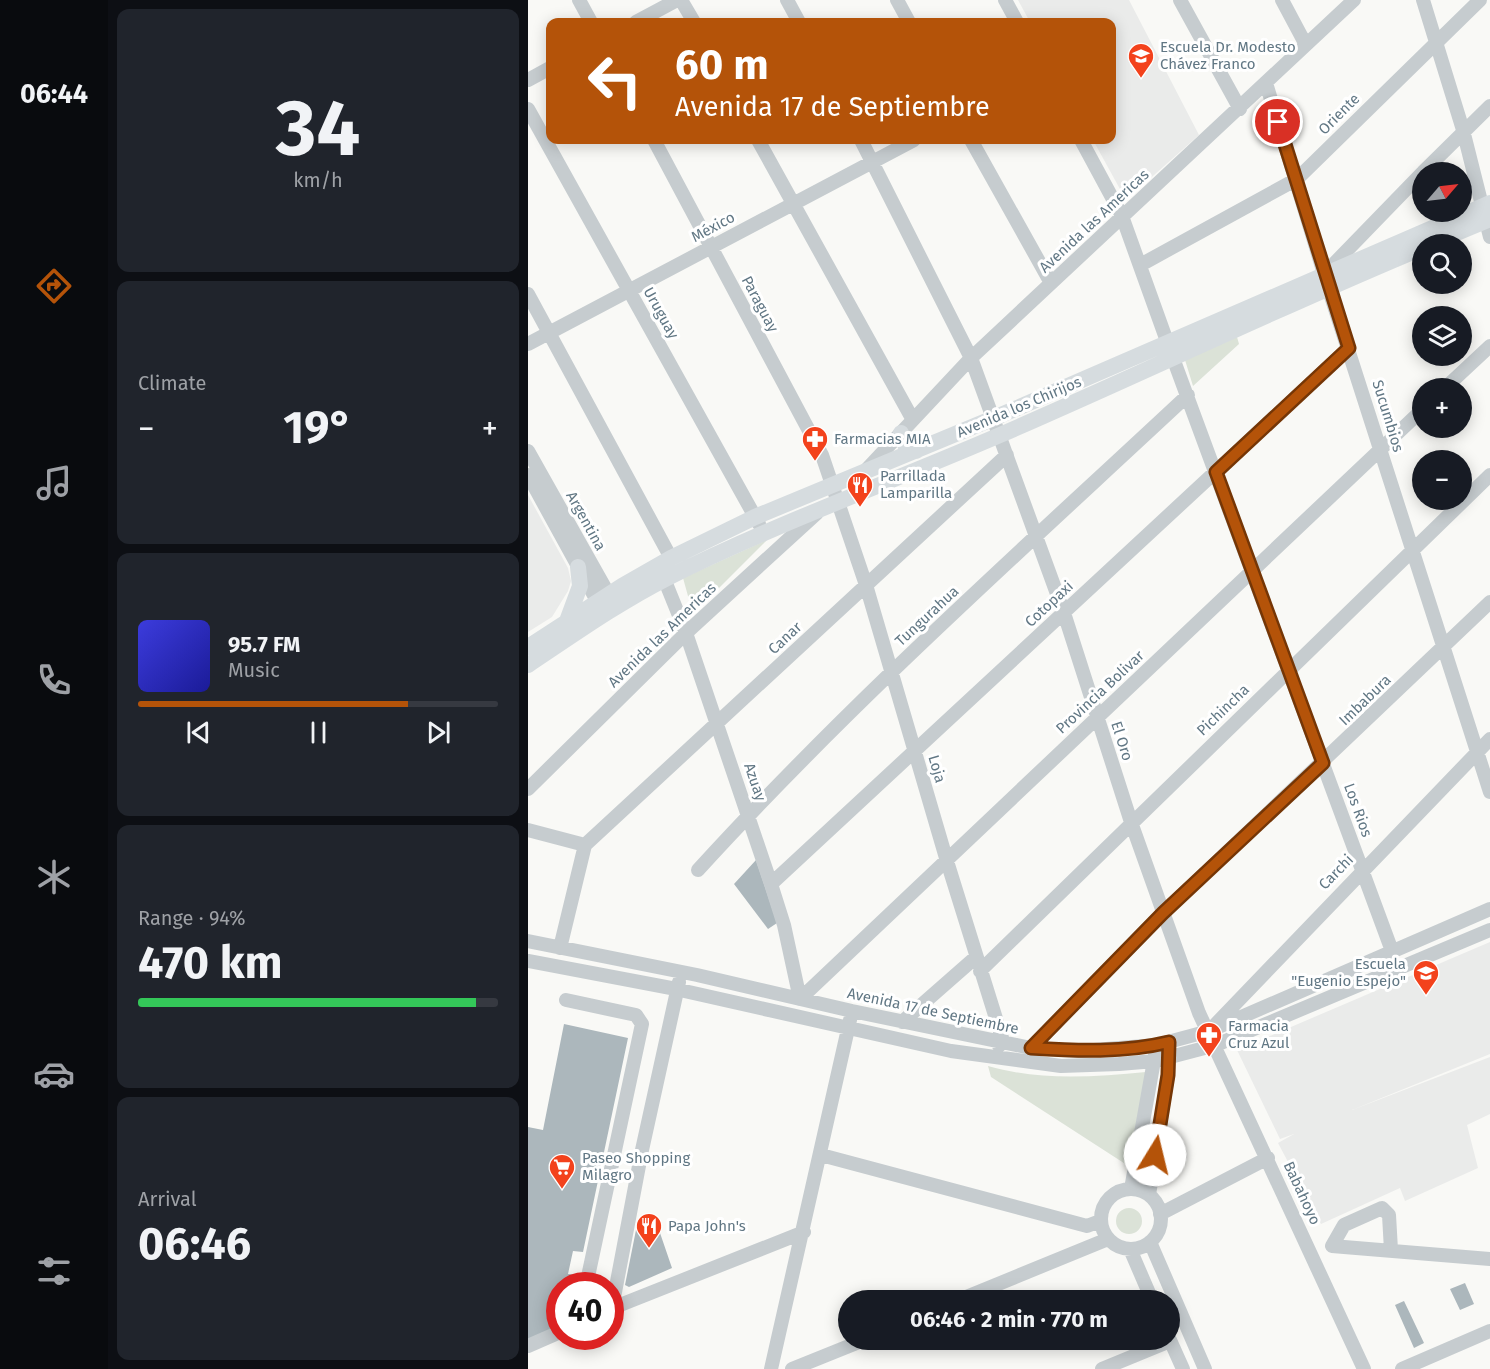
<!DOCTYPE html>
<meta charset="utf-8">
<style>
body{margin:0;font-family:"Fira Sans",sans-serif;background:#20242c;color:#f1f3f6;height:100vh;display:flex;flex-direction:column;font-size:22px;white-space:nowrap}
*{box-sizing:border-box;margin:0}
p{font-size:20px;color:#9ea1a6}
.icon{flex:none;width:33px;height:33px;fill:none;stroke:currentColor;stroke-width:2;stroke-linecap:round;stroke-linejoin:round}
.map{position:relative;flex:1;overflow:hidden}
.drawer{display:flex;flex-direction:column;gap:9px;padding:9px;background:#0d0f14;width:420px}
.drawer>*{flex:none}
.guide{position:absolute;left:18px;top:18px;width:570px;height:126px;border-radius:12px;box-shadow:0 3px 15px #0003;background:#b45309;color:#fff;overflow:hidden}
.needle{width:39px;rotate:62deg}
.controls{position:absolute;left:884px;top:162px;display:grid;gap:12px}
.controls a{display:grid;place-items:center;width:60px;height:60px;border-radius:50%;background:#171b24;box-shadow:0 3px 15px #0003;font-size:30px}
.speed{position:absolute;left:18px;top:1272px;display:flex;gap:12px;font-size:30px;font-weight:700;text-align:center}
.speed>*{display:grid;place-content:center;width:78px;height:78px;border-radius:50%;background:#171b24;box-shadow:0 3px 15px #0003;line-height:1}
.speed .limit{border:9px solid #d22;background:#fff;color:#111}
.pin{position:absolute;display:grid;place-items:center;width:51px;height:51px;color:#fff;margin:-26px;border:3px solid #fff;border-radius:50%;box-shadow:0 2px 6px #0007}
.me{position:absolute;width:66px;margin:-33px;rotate:9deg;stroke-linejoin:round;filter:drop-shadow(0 0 4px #0008)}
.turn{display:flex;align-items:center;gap:21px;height:126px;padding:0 30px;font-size:27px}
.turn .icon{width:78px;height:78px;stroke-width:2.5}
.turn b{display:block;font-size:42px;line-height:51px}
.big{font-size:45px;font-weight:700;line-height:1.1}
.drawer .widget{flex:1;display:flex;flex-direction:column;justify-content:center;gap:9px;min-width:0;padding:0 21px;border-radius:12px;background:#20242c}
.drawer .dial{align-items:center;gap:0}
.dial b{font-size:78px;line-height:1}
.song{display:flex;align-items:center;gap:18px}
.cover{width:72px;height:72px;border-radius:9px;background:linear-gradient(135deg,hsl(240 70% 55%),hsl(240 70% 35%))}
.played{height:6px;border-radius:3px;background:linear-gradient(90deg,#b45309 75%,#363941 75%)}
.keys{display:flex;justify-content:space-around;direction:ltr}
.heat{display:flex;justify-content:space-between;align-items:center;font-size:33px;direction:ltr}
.charge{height:9px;border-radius:4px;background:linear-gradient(90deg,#34c759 94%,#363941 0)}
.trip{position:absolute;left:310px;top:1290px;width:342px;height:60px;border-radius:30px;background:#171b24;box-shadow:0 3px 15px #0003;font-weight:700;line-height:60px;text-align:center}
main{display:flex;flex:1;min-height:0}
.tab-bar{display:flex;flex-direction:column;width:108px;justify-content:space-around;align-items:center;background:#090b0e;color:#9ea1a6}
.tab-bar .icon{width:42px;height:42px}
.tab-bar .current{color:#b45309}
.tab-bar b{font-size:27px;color:#f1f3f6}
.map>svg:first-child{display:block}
.built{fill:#eaebea}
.green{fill:#dbe2d7}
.building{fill:#acb7bc}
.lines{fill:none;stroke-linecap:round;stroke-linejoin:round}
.minor{stroke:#c6cccf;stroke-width:14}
.major{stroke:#d6dcdf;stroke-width:16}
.route-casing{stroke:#753606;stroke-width:15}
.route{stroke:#b45309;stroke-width:10}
.labels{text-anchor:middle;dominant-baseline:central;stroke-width:6;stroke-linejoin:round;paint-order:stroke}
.poi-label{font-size:15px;fill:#617784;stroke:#fff;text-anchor:start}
.street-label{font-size:15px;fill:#617784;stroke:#fff}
</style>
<main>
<nav class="tab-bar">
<b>06:44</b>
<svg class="icon current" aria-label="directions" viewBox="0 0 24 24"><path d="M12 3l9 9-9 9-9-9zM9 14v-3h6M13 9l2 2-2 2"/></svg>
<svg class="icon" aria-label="music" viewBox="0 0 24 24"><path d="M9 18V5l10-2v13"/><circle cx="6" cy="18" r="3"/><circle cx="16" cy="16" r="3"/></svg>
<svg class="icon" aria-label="phone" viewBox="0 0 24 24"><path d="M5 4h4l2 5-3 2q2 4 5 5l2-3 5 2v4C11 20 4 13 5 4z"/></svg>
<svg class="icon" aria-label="climate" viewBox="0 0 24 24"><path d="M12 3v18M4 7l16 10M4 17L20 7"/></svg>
<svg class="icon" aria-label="car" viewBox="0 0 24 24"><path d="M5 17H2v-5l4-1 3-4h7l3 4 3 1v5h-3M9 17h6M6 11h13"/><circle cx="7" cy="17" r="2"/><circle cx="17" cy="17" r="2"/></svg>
<svg class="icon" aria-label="filters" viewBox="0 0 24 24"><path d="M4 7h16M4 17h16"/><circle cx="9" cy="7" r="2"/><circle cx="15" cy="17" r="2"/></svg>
</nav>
<section class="drawer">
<div class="widget dial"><b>34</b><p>km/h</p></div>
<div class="widget"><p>Climate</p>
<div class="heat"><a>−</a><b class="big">19°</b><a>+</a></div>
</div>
<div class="widget">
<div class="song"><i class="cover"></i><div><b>95.7 FM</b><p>Music</p></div></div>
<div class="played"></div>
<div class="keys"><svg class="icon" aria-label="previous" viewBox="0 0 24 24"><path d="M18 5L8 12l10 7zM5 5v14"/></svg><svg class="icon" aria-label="pause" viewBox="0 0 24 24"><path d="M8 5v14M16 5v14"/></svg><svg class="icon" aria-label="next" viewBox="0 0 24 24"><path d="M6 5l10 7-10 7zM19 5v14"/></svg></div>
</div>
<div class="widget"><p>Range · 94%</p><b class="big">470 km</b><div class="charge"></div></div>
<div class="widget"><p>Arrival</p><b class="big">06:46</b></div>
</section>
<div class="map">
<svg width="962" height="1369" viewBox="0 0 962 1369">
<rect width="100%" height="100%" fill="#f9f9f6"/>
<!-- built -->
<path class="built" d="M490,0h111l70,135 -73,65 -33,-60h19v-118h-82z
M0,495l40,73 3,13 -3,10 -16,26 -24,15z
M962,942v112l-138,56 138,-53v57l-23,11 11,43 -73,33 -5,-13 -79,36 -43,-81 16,-9 -14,5 -43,-89z"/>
<!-- green -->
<path class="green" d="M709,337l2,7 -46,42 -8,-26z
M239,540l-74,74 -10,-36z
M460,1066c52,15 104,11 158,6l-16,95 -139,-90z
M588 1221a13 13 0 1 1 26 0a13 13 0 1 1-26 0Z"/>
<!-- building -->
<path class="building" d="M228,860l21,63 -9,6 -34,-45z
M36,1024l64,14 -45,214 -10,-1 -5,23 12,1 -3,11h-17l-3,43 -29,12v-214l15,3z
M109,1225l22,5 13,38 -43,19 -4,-2z
M937,1283l9,21 -14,6 -10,-21z
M876,1301l20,42 -10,5 -19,-43z"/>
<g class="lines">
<!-- minor -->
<path class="minor" d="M51,0l12,22
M153,0l13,22
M259,0l12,22
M369,0l12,22
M477,0l12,22
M652,0l60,109
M754,0l24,45
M895,0l40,130 27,107
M108,22l41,-22
M0,80l22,-12
M738,83l62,204 162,505
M0,109l231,415
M126,140l168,315 44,130 80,273 57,183 -4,5
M230,140l155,280
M333,140l110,218 93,255 67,209 68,191 165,356
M443,140l80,143
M553,140l41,76 51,142 219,593
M895,172l67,-66
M614,264l155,-85 183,-179
M798,272l96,-99
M0,294l143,264
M0,344l386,-204
M917,388l45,-42
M0,451l85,151
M339,469l104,-111 383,-358
M0,475l74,135
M133,571l25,62 85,251 13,41 16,74
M0,789l158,-156 131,-120
M0,830l57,15 -25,103
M57,845l422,-390
M170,870c153,-168 324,-320 490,-475
M243,884l578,-536
M0,941l169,34 155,36 179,37 50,3 76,-6 52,-14 281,-122
M0,961l143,27 280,63 110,15 58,-2 36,-3 61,-16 274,-115
M452,971l510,-496
M272,999l622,-589
M38,1000l70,15 6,9 -56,262
M374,1022l74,-65
M685,1027l277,-288
M503,1048l132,-135 327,-311
M293,1155l266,71 13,-5
M573 1219a30 30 0 1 1 60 0a30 30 0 1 1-60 0Z
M603,1189l24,-134
M621,1195l19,-120 1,-25
M632,1214l108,-56
M622,1242l55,127
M602,1249l22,51
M863,1250l-2,-35 -7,-7 -38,17 -12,21 158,13
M431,1300l149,-61
M84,1308l30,-158 37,-168
M82,1309l194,-77
M642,1340l13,29
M0,1346l32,-14
M243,1369l79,-349
M264,1369l72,-29
M574,1369l68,-28
M874,1369l88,-38"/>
<!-- major -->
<path class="major" d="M902,244l60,-25
M373,433l5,14 10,4
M39,621l13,-35 -2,-19
M0,647l94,-61 49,-28 84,-41 239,-99 496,-215
M0,665c45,-30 90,-62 139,-87 108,-54 222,-95 333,-143 141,-61 280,-128 422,-187"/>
</g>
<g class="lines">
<!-- route casing -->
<g class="route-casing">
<path id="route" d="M627,1155l13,-80 1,-33c-45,11 -92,9 -138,6l132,-135 160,-150 -107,-291 133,-124 -71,-226"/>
</g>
<!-- route -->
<use href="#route" class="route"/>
</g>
<!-- icons -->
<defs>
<g id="school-pin" transform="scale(1.35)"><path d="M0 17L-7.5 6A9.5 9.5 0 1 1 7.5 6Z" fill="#f3421c" stroke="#fff"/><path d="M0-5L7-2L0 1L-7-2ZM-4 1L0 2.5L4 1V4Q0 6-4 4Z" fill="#fff"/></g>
<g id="pharmacy-pin" transform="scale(1.35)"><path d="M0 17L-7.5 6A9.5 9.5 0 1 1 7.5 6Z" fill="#f3421c" stroke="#fff"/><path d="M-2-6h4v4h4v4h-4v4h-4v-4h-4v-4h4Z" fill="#fff"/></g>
<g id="restaurant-pin" transform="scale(1.35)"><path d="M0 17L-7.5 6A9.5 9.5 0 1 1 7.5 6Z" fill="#f3421c" stroke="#fff"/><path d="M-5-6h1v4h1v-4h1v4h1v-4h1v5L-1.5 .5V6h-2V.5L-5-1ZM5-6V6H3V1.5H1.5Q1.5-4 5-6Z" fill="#fff"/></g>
<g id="supermarket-pin" transform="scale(1.35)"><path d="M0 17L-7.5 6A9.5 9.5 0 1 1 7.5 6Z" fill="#f3421c" stroke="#fff"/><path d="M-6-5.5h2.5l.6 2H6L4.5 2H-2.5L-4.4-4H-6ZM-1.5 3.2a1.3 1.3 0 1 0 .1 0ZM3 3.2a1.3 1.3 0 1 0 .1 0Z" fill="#fff"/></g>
</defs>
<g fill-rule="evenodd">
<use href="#school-pin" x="613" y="56"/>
<use href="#pharmacy-pin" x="287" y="439"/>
<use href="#restaurant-pin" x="332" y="485"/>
<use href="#school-pin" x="898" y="973"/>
<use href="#pharmacy-pin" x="681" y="1035"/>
<use href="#supermarket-pin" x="34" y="1167"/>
<use href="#restaurant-pin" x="121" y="1226"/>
</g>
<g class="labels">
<!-- poi labels -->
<g class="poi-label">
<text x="632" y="47">Escuela Dr. Modesto<tspan x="632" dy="17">Chávez Franco</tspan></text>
<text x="306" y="439">Farmacias MIA</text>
<text x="352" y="476">Parrillada<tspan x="352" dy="17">Lamparilla</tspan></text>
<text x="878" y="964" text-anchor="end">Escuela<tspan x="878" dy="17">"Eugenio Espejo"</tspan></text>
<text x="700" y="1026">Farmacia<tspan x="700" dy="17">Cruz Azul</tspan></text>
<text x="54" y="1158">Paseo Shopping<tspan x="54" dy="17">Milagro</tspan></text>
<text x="140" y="1226">Papa John's</text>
</g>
<!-- street labels -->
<g class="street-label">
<text transform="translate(811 114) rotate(-45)">Oriente</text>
<text transform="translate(566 221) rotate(-43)">Avenida las Americas</text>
<text transform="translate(185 227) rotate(-28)">México</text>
<text transform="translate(232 304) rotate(62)">Paraguay</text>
<text transform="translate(133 313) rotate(61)">Uruguay</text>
<text transform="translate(491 407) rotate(-23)">Avenida los Chirijos</text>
<text transform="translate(860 416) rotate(73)">Sucumbios</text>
<text transform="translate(58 521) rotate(61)">Argentina</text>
<text transform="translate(521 604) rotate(-43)">Cotopaxi</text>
<text transform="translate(399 616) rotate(-43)">Tungurahua</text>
<text transform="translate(134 635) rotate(-44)">Avenida las Americas</text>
<text transform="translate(257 638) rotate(-43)">Canar</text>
<text transform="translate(572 692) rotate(-43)">Provincia Bolivar</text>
<text transform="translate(837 700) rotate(-44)">Imbabura</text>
<text transform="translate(695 710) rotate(-44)">Pichincha</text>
<text transform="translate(594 741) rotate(72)">El Oro</text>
<text transform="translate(409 769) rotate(74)">Loja</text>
<text transform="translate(227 782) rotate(71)">Azuay</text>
<text transform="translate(830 810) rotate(70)">Los Rios</text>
<text transform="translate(808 872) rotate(-46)">Carchi</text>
<text transform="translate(405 1011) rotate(12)">Avenida 17 de Septiembre</text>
<text transform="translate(774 1193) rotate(65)">Babahoyo</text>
</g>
</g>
</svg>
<div class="controls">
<a><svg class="needle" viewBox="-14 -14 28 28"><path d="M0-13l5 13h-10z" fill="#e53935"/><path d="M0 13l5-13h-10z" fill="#9ea1a6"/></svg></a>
<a><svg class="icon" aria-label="search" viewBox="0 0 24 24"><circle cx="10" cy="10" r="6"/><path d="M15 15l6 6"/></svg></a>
<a><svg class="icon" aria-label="layers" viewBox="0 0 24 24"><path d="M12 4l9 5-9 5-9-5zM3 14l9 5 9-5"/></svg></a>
<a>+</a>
<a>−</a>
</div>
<div class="speed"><div class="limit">40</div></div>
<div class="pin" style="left:750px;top:122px;background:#d93025"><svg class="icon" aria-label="arrive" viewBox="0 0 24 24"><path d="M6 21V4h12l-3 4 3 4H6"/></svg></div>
<svg class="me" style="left:627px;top:1155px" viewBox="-20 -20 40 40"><circle r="19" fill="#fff"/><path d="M0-13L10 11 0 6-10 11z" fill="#b45309"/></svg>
<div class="trip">06:46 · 2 min · 770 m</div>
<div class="guide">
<div class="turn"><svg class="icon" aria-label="left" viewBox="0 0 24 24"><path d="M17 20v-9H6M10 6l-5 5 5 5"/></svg><div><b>60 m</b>Avenida 17 de Septiembre</div></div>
</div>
</div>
</main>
